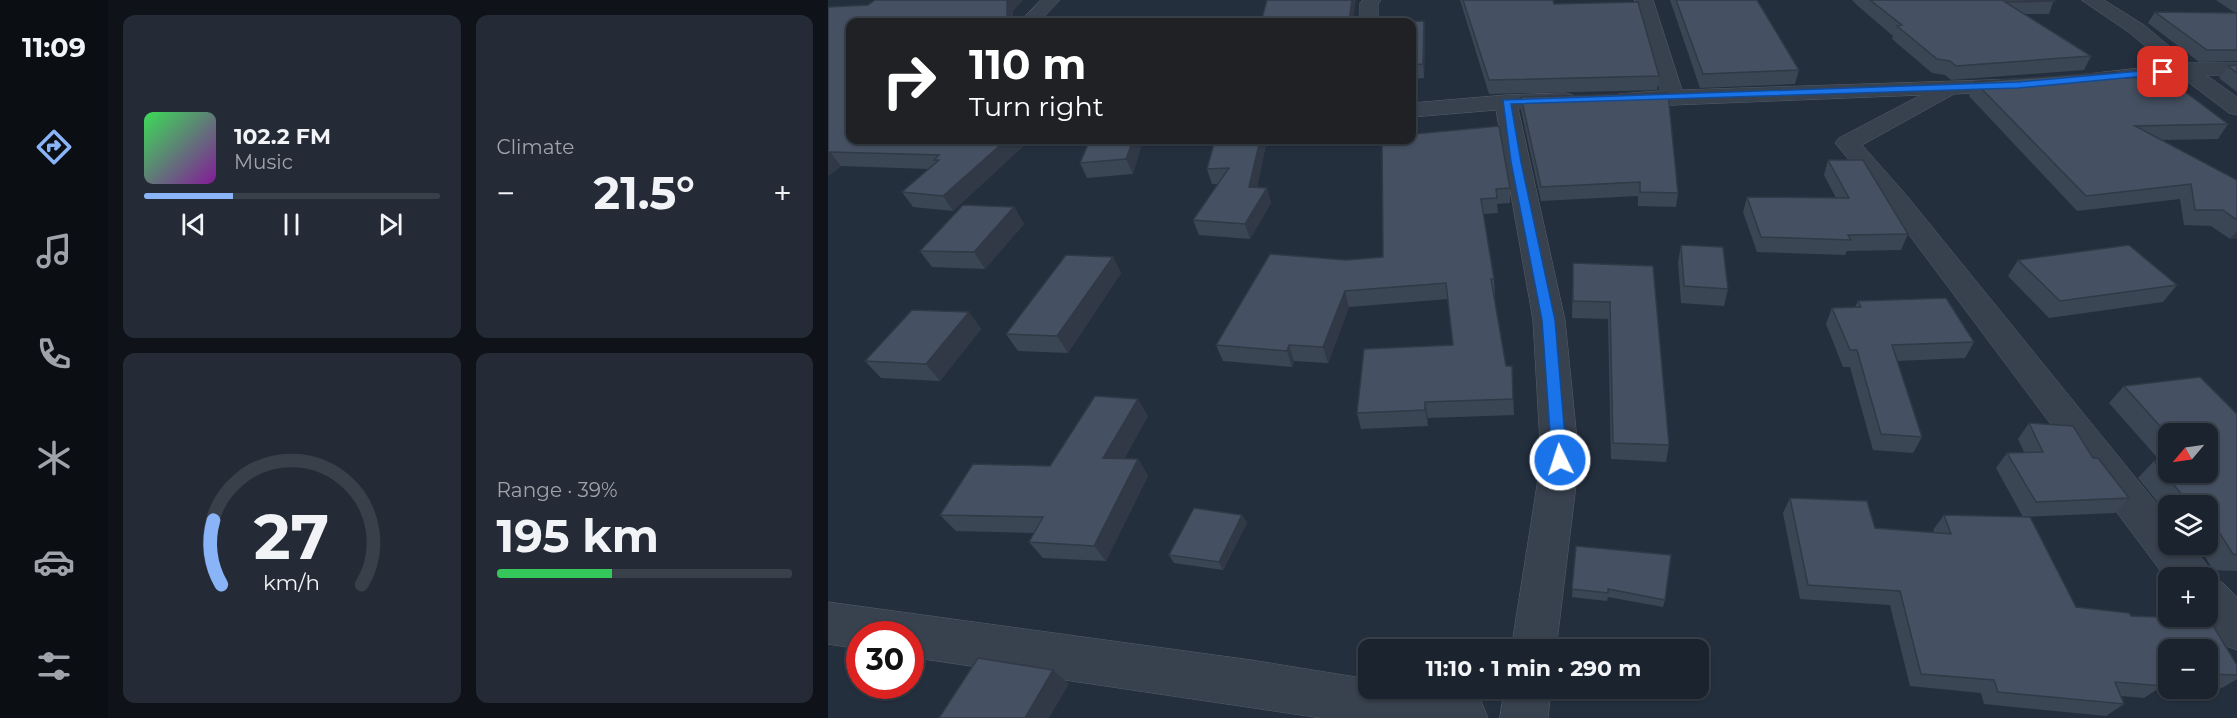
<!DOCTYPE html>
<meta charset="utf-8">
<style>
body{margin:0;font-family:Montserrat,sans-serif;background:#242b36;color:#f1f3f6;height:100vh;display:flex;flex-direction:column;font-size:22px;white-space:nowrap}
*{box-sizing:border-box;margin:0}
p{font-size:20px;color:#a0a4aa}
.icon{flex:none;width:33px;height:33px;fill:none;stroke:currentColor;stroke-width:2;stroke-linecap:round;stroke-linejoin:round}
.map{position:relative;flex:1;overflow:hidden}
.sheet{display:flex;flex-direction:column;gap:15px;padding:15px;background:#0f1319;width:720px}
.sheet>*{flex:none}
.top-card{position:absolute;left:18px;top:18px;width:570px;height:126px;border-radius:12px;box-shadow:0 2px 4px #0004,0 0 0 2px #39404a;background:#202124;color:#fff;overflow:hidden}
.needle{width:39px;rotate:241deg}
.buttons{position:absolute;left:1330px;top:423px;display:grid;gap:12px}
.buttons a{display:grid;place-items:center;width:60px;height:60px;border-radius:12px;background:#1b232e;box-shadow:0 2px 4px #0004,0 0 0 2px #39404a;font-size:30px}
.speed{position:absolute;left:18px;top:621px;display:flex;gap:12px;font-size:30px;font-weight:700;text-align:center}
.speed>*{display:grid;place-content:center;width:78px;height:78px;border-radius:50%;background:#1b232e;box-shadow:0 2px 4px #0004,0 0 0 2px #39404a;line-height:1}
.speed .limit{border:9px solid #d22;background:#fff;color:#111}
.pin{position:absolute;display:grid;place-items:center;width:51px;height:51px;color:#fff;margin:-26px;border-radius:12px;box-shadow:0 3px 9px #0006}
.me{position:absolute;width:66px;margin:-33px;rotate:356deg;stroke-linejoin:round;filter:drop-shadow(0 0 4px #0008)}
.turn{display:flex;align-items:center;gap:21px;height:126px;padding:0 24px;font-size:27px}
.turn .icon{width:78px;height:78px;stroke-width:2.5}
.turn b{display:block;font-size:42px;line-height:51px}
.big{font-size:45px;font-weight:700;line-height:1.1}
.sheet .card{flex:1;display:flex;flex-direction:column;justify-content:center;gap:9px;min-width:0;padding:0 21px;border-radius:12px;background:#242b36}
.sheet .dial{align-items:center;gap:0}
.dial svg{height:156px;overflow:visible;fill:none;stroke:#39404a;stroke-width:7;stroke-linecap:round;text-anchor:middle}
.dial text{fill:#f1f3f6;stroke:none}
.song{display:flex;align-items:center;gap:18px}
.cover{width:72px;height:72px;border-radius:9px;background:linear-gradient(135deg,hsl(130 70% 55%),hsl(290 70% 35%))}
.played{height:6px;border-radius:3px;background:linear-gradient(90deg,#8ab4f8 30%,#39404a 30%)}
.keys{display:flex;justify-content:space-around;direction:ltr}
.heat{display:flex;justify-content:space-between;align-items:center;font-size:33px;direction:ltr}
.charge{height:9px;border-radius:4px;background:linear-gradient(90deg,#34c759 39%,#39404a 0)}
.sheet .tiles{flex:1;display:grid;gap:15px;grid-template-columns:repeat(2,1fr)}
.trip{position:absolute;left:530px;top:639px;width:351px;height:60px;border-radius:12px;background:#1b232e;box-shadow:0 2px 4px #0004,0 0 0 2px #39404a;font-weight:700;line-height:60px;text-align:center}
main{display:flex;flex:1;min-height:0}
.tab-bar{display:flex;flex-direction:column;width:108px;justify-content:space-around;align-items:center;background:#0b0e12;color:#a0a4aa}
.tab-bar .icon{width:42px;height:42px}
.tab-bar .active{color:#8ab4f8}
.tab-bar b{font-size:27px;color:#f1f3f6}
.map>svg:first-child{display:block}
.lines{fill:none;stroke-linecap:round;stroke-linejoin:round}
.street-casing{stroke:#565f6c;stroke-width:1}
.street{fill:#38414e;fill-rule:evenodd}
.wall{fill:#3b4654;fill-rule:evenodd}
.shaded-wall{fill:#303945}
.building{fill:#455162;stroke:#303945;stroke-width:1.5}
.route{fill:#1a73e8;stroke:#114b97;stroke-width:1.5}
</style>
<main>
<nav class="tab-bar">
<b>11:09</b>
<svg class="icon active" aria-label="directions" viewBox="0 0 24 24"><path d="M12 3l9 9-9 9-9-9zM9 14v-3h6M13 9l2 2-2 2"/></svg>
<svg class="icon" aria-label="music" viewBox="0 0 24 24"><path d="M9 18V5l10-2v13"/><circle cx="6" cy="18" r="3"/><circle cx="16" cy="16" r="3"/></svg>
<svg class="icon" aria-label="phone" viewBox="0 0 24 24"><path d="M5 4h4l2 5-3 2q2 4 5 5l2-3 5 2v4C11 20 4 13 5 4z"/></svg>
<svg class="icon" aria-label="climate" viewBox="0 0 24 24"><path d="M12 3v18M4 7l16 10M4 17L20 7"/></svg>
<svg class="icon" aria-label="car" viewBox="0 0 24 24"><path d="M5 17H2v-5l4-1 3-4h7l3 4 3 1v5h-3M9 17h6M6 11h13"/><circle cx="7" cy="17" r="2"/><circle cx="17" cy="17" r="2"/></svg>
<svg class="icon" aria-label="filters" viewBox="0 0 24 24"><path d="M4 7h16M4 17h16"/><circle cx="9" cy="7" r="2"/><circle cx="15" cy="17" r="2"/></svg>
</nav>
<section class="sheet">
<div class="tiles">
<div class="card">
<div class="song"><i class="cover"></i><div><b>102.2 FM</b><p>Music</p></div></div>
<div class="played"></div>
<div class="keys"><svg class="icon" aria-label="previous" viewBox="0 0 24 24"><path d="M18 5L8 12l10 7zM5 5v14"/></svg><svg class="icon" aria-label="pause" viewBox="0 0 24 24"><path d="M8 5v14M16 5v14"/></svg><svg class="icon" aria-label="next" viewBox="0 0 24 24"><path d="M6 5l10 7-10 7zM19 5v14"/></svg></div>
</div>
<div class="card"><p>Climate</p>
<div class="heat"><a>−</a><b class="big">21.5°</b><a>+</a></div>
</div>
<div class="card dial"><svg viewBox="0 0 100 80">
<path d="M14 69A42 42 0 1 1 86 69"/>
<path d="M14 69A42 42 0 0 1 10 36" stroke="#8ab4f8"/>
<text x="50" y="56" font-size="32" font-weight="700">27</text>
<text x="50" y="72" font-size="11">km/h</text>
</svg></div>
<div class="card"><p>Range · 39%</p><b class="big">195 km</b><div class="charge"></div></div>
</div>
</section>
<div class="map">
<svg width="1409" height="718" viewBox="0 0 1409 718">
<rect width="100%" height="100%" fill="#242f3e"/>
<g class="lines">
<!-- street casing -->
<g class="street-casing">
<path id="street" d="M213,0h19l-21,22h-19z
M535,0h18l-3,4v18h-18v-18z
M807,0h18l29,90 336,-11 8,1 3,5 -3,5 -8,1 -64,3 -92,51 45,51 262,323v25h21l16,20 6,14 11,5 14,14v53l-16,-6 -24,-28h11v-38h-39v4l-280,-374 -54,-65 4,-5 82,-43 -248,10 -47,1 -8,-2 -3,-5 3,-5 42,-3z
M1254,0h22l40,25 45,38h48v12h-31l31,22v18l-8,-2 -49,-37 -102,11 -8,-1 -3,-5 3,-5 8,-1 89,-10 -37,-32z
M737,93l8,2 3,5 -3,5 -55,3 47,212 14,140 -23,190h-45l30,-190 -8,-140 -37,-210 -84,7v-14l94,-8z
M0,602l423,58 117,19v9c39,0 77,-2 113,13l7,17h-167l-411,-61v-23h-50v15l-32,-5z
M677,688h46l-3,30h-48z"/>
</g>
<!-- street -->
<use href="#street" class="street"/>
</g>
<!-- wall -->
<path class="wall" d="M632,0h93l1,4 105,72 -2,14 -168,4z
M842,0h87l42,70 -4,14 -95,4z
M1024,0h202l-5,14h-24l66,42 -7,14 -133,10 -6,-5 -13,-2 -40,-34 1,-3 -35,-30z
M1388,0h21v61l-38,1 -51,-39 7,-11 80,1z
M0,7l185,4 -163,129h180l-77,71 -40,-4 -11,-15 26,-23 -87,-3 -13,10z
M596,21l1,13 -1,44 -12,1v-57h-59z
M1409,65v27l-18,-14 9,-12z
M1298,78l102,46 -10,15 -56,1 75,40v58l-7,1 -19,-13 -27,-1 -4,-26 -103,12 -108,-115 6,-14z
M693,97l157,96 -2,14 -38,-1v-10l-97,5 -20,-91z
M587,134l95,54v15l-13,1 1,9 -15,1 11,65 1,16h-2l13,71h6l2,49 -86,3v8l-67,3 -4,-16 96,-68 -5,-46 -99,8 -21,56 -34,-2 -2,6 -69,-6 -7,-16 130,-85 37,-3z
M262,140h53l-10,34 -46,4 -7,-15z
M387,140h52l-10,47 10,1 4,15 -21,36 -51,-4 -6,-15 25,-36h-6l-5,-15z
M1000,160l80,74 -7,16 -54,1 -2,4 -88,-3 -14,-40 4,-15 89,1 -12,-23z
M186,207l10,17 -39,45 -53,-2 -12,-16z
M853,245l47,44 -4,17 -43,-3 -3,-41z
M285,257l8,16 -53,80 -50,-2 -12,-17z
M1190,260l159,25 -14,17 -114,16 -41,-42z
M745,263l80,3 16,179 -3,17 -55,-3 -3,-140 -36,-1z
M1030,301l116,41 -9,16 -68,3 25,76 -9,16 -40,-3 -23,-83h-7l-17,-43 6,-16 23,-1z
M141,312l12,17 -41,52 -59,-3 -16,-17z
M1296,386l113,28v157l-24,-1 -15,-26h10v-38h-39v10l-31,-38 16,-17 7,1 -52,-59zM1341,434l39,38h-39z
M320,416l-24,43h14l10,17 -42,85 -63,-3 -14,-16 5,-9 -78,-2 -16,-16 110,-49z
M1201,423l64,35 36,40 -14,15 -92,4 -27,-49 11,-15 17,-1 -6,-13z
M962,498l77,3 8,27 59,4 -1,-2 11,-15 86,2 46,90 53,6 2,3 78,3 28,46v14l-15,9 -14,-1v-37h-39v37l-7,-1 -18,12 -23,-2 3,8 -18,12 -122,-12 -3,-11 -71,-7 -20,-81 -90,-6 -17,-86z
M414,515l5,8 -24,47 -49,-7 -5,-8z
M748,546l89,54 -2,7 -55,-10 -1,4 -35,-4z"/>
<!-- shaded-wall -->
<path class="shaded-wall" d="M179,0h16l-10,11v11h-6z
M524,0h4l-3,22h-4z
M596,21l1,13 -1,44 -1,-14z
M178,140h24l-77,71 -10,-15z
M305,140h10l-10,34 -7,-15z
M432,140h7l-13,62 -5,-15z
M2,152l11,14 -13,10v-23z
M439,188l4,15 -21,36 -5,-15z
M186,207l10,17 -39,45 -11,-17z
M1409,231v7l-7,1z
M285,257l8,16 -53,80 -11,-17z
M517,291l4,16 -21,56 -5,-16z
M141,312l12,17 -41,52 -14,-17z
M461,345l5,16 -2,6 -5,-16z
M310,399l10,17 -33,59 -12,-17z
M597,402l3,16v8l-3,-16z
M310,459l10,17 -42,85 -12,-15z
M414,515l5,8 -24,47 -4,-8z
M225,670l16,14 -20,34h-24z"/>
<!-- building -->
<path class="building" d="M47,0h132v22h-157v118h156l-63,56 -41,-4 37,-32h-5l5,-5 -109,-3 -2,1v-146l40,-2z
M439,0h85l-3,22 75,-1 -1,43 -11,1v-43h-151z
M635,0h90l1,4 84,-2 21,74 -170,4z
M848,0h81l42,70 -96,4z
M1042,0h184l1,1 -50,1 86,54 -135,10 -6,-5 -13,-2 -40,-33 5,-1z
M1327,12l82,1v37h-30z
M1409,65v8l-9,-7z
M1288,72l10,6 38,-2 64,48 -93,2 102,54v40l-14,-10h-28l-4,-26 -105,12 -111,-114z
M840,93l10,100 -38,-1v-10l-99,5 -20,-90z
M671,126l11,62 -14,1 1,9 -16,1 13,80h-3l15,87h6l1,33 -88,3v8l-68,3 7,-64 89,-4 -7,-62 -101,8 -22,56 -34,-2 -2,6 -71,-6 54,-91 76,6 37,-3 -1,-117h30v-8h2l1,2z
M262,140h43l-7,19 -46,4z
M387,140h45l-11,47 18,1 -22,36 -52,-4 36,-52 -22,1z
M1000,160h35l45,74 -60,1 3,5 -90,-3 -14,-40 102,1z
M135,205l51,2 -40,45 -54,-1z
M853,245l42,2 5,42 -44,-3z
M1301,245l48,40 -117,16 -42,-41z
M238,255l47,2 -56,79 -51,-2z
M745,263l80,3 16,179 -56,-2 -3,-141 -37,-1z
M1118,298l28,44 -82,3 30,92 -41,-3 -24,-84h-7l-18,-42 29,-1 -3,-6z
M84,310l57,2 -43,52 -61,-3z
M1372,377l37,37v141l-4,-1 -25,-39v-9l-19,-3 -35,-42 15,1v10h39v-38h-39v2l-45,-50z
M267,396l43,3 -35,59 35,1 -44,87 -65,-4 14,-25 -103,-2 33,-51 77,2z
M1201,423l44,3 20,32h5l31,40 -93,4 -29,-49 36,-1z
M962,498l77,3 8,27 76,6 -7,-19 86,2 46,90 53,6 2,3 78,3 28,46v10l-29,-1v-24h-39v24l-12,-1 6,13 -48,-4 9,22 -126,-12 -4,-12 -73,-6 -21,-83 -92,-6z
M366,508l48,7 -23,47 -50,-7z
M748,546l95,9 -6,45 -57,-11v4l-36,-4z
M150,658l75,12 -28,48h-86z"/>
<!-- route -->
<path class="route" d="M1335,69l3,1v4l-148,14 -507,16 10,58 34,158 12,140 -2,4 -5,2 -6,-2 -2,-4 -10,-140 -31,-158 -8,-62 515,-18z"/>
</svg>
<div class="buttons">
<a><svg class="needle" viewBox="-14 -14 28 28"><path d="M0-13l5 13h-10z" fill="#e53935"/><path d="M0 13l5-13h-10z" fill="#a0a4aa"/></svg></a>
<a><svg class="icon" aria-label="layers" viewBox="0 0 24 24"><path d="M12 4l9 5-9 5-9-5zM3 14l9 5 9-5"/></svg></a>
<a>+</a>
<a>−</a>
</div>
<div class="speed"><div class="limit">30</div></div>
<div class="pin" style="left:1335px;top:72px;background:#d93025"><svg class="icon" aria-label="arrive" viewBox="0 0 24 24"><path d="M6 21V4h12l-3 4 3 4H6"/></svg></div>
<svg class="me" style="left:732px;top:460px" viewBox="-20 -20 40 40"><circle r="17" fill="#1a73e8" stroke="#fff" stroke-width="3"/><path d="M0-11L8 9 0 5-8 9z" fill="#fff"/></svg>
<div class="trip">11:10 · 1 min · 290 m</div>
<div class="top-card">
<div class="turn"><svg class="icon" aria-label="right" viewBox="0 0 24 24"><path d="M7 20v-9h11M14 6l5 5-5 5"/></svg><div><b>110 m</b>Turn right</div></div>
</div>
</div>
</main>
